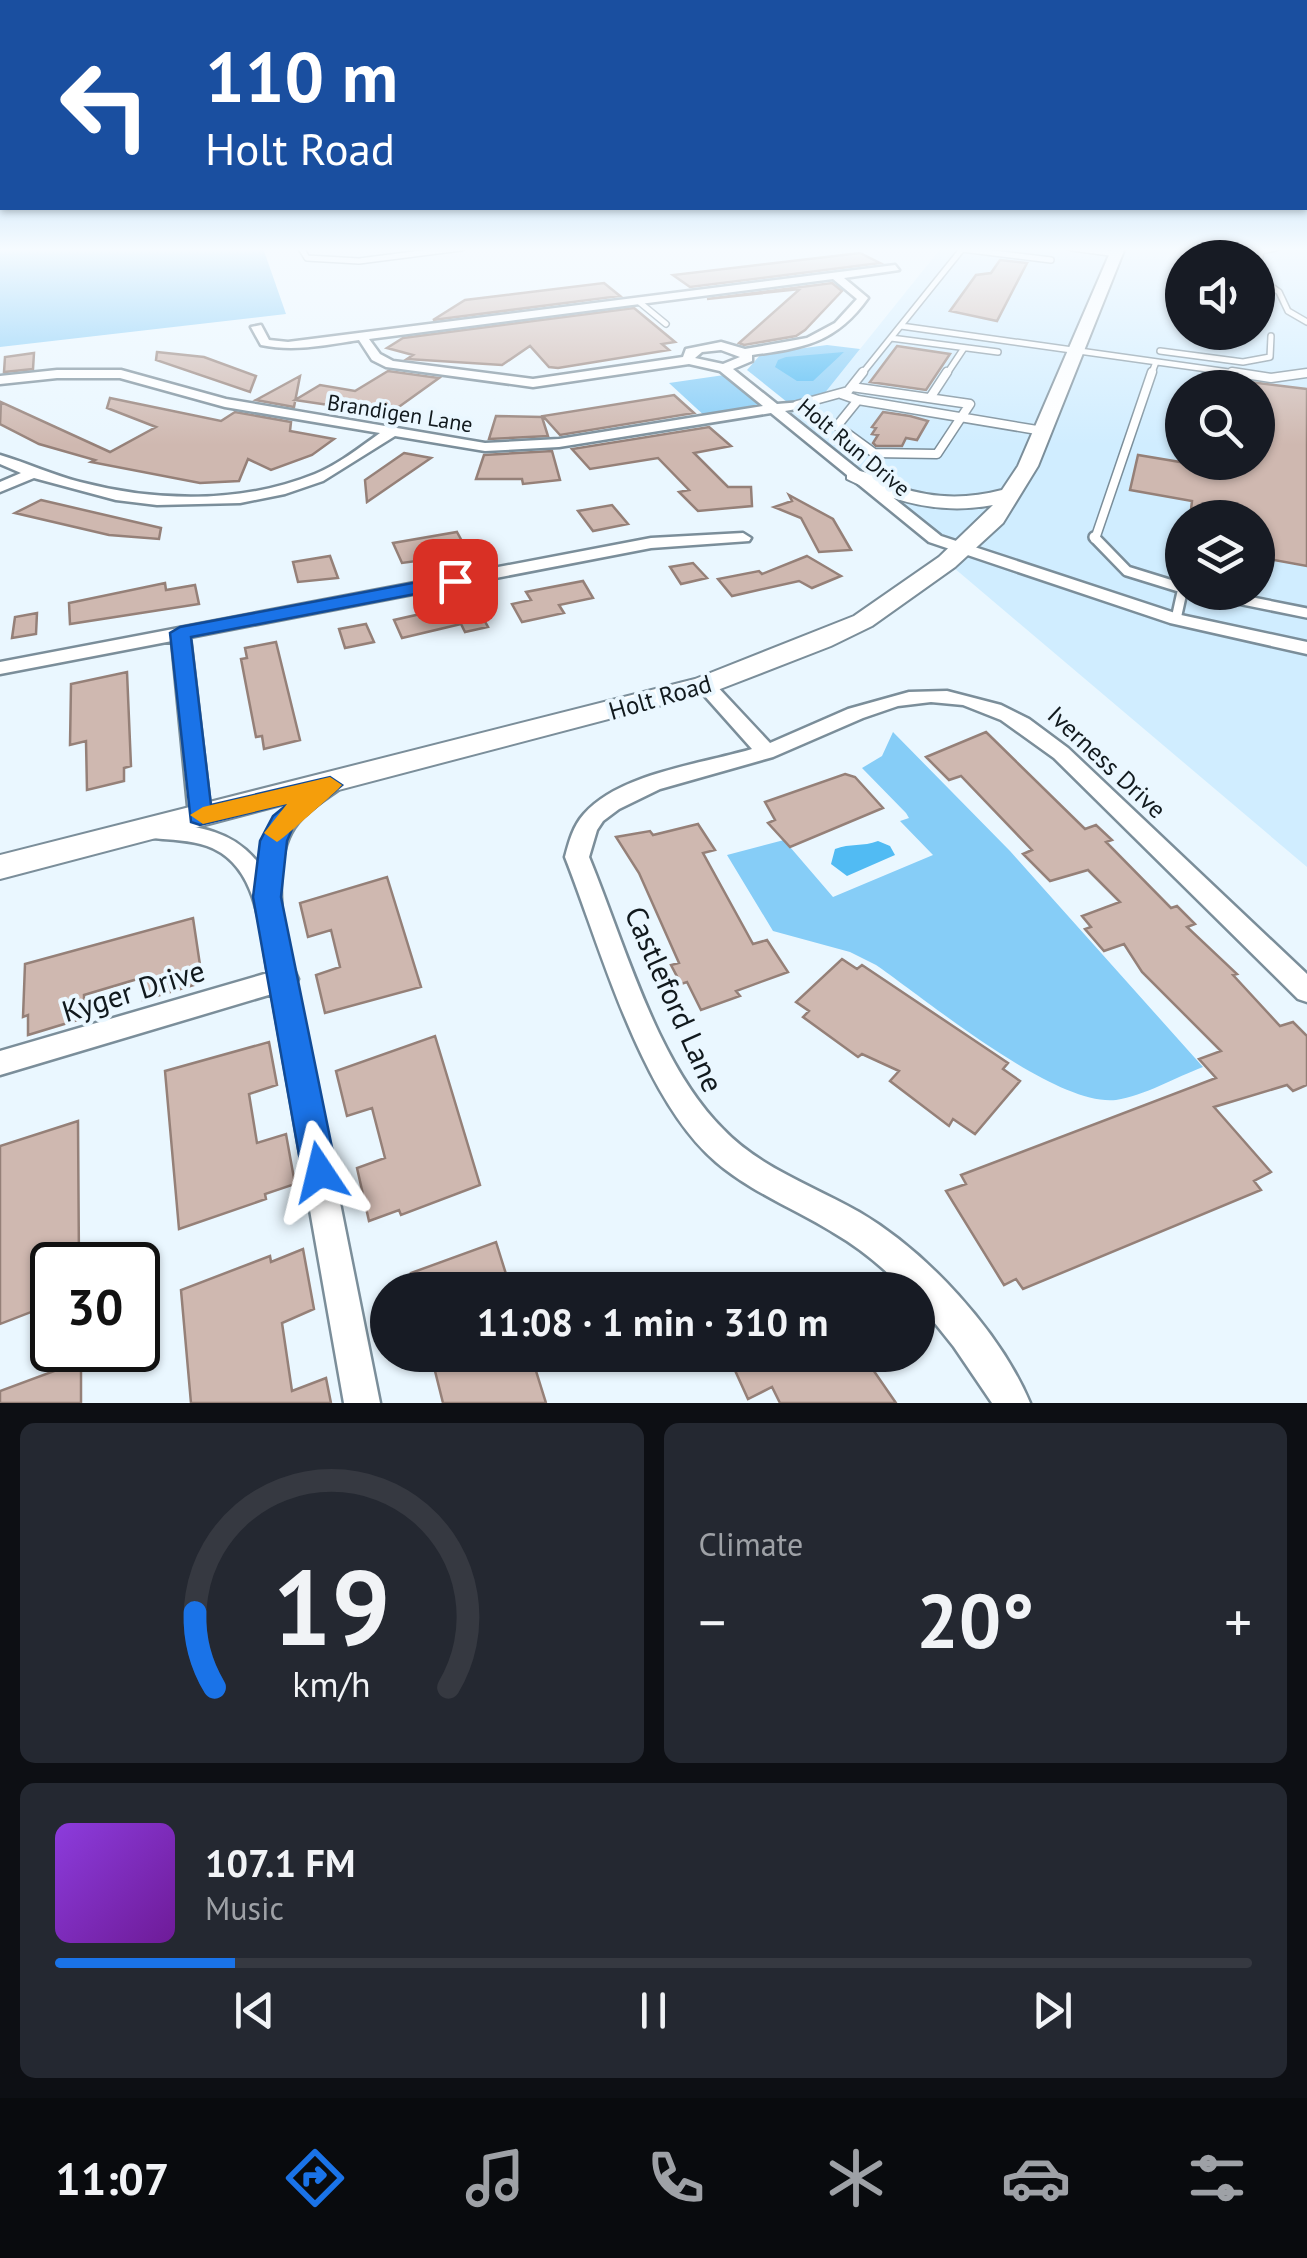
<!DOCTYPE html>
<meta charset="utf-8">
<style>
body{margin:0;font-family:"PT Sans",sans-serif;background:#242831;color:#f1f3f6;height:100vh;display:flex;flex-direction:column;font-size:38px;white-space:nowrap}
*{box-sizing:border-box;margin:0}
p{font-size:32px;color:#9ea1a6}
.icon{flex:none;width:55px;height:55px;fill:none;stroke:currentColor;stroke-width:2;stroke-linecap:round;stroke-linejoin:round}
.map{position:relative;height:1403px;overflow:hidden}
.details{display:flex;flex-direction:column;gap:20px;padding:20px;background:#0d0f14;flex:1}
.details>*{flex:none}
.banner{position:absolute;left:0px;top:0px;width:1308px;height:210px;box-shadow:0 2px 8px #0004;background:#1a4fa0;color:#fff;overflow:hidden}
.buttons{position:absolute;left:1165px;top:240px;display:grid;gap:20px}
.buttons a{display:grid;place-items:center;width:110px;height:110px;border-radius:50%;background:#171b24;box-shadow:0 2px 8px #0004;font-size:50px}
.speed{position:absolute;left:30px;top:1242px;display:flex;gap:20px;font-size:50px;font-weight:700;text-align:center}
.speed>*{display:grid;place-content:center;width:130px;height:130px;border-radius:50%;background:#171b24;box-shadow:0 2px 8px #0004;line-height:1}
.speed .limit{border:5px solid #111;border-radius:15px;background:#fff;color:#111}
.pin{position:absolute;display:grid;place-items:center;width:85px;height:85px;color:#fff;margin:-42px;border-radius:20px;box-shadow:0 5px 15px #0006}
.me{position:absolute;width:110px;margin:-55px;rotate:350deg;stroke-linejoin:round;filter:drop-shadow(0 0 8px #0008)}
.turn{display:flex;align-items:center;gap:35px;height:210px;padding:0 40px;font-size:45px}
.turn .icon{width:130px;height:130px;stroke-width:2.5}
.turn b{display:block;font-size:70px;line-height:85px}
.big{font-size:75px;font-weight:800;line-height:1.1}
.details .tile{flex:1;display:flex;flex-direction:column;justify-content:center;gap:15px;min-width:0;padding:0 35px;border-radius:15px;background:#242831}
.details .dial{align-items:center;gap:0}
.dial svg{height:260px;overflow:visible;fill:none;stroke:#363941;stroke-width:7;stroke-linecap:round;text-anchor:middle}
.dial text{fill:#f1f3f6;stroke:none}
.song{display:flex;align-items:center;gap:30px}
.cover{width:120px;height:120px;border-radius:15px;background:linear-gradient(135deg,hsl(270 70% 55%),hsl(280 70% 35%))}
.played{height:10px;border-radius:5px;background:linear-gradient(90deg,#1a73e8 15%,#363941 15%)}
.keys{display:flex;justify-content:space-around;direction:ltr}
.heat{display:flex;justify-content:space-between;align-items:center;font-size:55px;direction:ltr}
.details .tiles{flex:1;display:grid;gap:20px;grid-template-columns:1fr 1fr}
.tile:last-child{grid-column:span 2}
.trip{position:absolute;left:370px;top:1272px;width:565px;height:100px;border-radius:50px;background:#171b24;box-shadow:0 2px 8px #0004;font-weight:800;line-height:100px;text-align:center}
.tab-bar{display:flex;height:160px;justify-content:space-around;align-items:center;background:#090b0e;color:#9ea1a6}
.tab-bar .icon{width:70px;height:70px}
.tab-bar .current{color:#1a73e8}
.tab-bar b{font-size:45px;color:#f1f3f6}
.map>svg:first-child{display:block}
.built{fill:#d0edff;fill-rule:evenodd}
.green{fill:#86cdf7}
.water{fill:#51bbf3}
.building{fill:#cfb8b0;stroke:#958078;stroke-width:2.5}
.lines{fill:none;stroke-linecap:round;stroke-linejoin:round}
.lane-far2-casing{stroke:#7b8e9a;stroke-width:8}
.lane-far1-casing{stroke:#7b8e9a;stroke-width:11}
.lane-casing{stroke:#7b8e9a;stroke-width:14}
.street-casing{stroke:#7b8e9a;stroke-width:5}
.secondary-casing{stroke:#7b8e9a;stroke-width:4}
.lane-far2{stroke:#fff;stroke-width:5}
.lane-far1{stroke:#fff;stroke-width:8}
.lane{stroke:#fff;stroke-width:9}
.street{fill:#fff;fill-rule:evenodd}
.secondary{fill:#fff;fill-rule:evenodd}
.route{fill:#1a73e8;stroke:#114b97;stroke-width:2.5}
.slow{fill:#f59e0b}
.labels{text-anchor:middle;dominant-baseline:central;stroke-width:8;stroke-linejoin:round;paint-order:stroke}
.far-street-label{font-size:22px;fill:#11191d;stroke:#eaf7ff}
.street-label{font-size:25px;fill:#11191d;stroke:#eaf7ff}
.near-street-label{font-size:30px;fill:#11191d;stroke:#eaf7ff}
</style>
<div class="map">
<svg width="1307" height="1403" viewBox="0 0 1307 1403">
<rect width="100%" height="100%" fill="#eaf7ff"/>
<!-- built -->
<path class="built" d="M941,248h366v619l-360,-305 11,-8 -185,-145 47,-10zM1182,258h76v74h-76zM1182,388h76v74h-76zM1182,518h76v74h-76z"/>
<!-- green -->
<path class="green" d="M0,248h263l23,66 -286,33z
M827,345l33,4 -40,50 -28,7 -45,-36 14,-16z
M731,374l42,35 -65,10 -39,-36z
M893,732l117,119 193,216c-27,10 -59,29 -87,33 -61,7 -189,-100 -240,-135l-26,-13 -77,-21 -46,-76 57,-15 49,57 100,-42 -33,-34 9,-3 -3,-5 -44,-45 20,-12z"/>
<!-- water -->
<path class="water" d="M844,352l-31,29h-16l-22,-14 3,-7 8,-3z
M878,841l12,5 5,9 -48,21 -16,-12 4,-15c15,-6 28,-2 43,-8z"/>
<!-- building -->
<path class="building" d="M860,253l20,10 -190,24 -17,-12z
M1000,260l27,3 -30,58 -47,-10 26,-36 15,-2z
M604,283l16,13 -187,24 32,-20z
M832,283l10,8 -37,39 -9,6 -52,9 -5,-2 61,-54 -93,10z
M634,308l41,34 -13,2 7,6 -111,18 -9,-1 -19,-21 -28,19 -95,-6 6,-4 -26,-7 16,-10z
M897,346l53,8 -24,36 -56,-8z
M157,352l47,5 52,19 -6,16 -94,-32z
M34,353l-1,16 -29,3 1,-15z
M388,371l51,7 -50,36 -94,-14 25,-15 35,6z
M300,376l-6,31 -38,-7z
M1242,381l65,8v177l-49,-9v-39h-68l2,-17 -62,-11 8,-35 96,16 1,-9h23v-74h-17z
M674,395l20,18 -134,22 -17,-19z
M110,398l111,23 14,-9 56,10 -1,9 44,8 -22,16 -41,15 -23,-11 -9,22 -39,2 -109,-21 4,-2 -56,-16 -39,-20 1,-22 109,50 46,-25 -49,-19z
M883,412l27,4 18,5 -11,19 -11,-2 -4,8h-26l-3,-3 5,-8 -6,-1 4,-6 -4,-1z
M496,416l46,1 6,19 -59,3z
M709,427l22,19 -37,7 34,34h23l1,19 -54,5 -19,-19 10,-2 -31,-32 -68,11 -18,-20z
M552,451l8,29 -37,4 -1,-5h-46l8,-24z
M404,453l27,5 -64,44 -2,-22z
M789,495l44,24 18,31 -32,2 -18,-34 -27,-11 18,-6z
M41,500l120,28 -2,11 -50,-4 -94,-22z
M612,505l16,19 -35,7 -15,-20z
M457,532l12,22 -67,9 -9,-20z
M330,556l8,22 -40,4 -5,-20z
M807,556l34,20 -29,12 -13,-7 -67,15 -14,-17 41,-8 3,3z
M693,563l14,15 -26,6 -11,-17z
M583,581l10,17 -34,7 5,8 -42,9 -10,-18 19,-4 -5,-8z
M165,583l1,7 29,-5 4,19 -129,20 -1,-21z
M474,602l14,25 -23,5 -4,-8 -59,14 -8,-18z
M37,613l-1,21 -24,4 3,-21z
M366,624l8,18 -29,6 -6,-19z
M276,642l24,98 -36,9 -2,-13 -6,1 -15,-78 6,-1 -2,-10z
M127,672l4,94 -7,2v13l-37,9 -1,-49 -16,4 1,-61z
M986,732l99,97 11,-4 16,15 -6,2 65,66 6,-2 18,18 -8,3 50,47 -4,1 47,51 13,-4 14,14v49l-14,6 -6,-6 -73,22 57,65 -17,9 7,9 -238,99 -7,-10 -12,6 -58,-94 20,-7 -5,-9 255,-97 -17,-19 22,-8 -79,-79 -18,-28 -20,7 -19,-22 6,-2 -9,-11 38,-14 -32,-32 -38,11 -27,-27 9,-4 -71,-74 -12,4 -23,-23z
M845,774l10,3 28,31 -93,39 -22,-24 7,-3 -10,-18z
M698,824l17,26 -12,3 50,91 14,-4 21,32 -52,19 4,5 -39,14 -14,-28 -6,2 -10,-19 8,-2 -40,-90 -23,-36 34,-6 3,4z
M387,877l34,110 -96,26 -9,-38 24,-8 -9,-37 -23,7 -8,-34z
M193,918l7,47 -5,1 2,18 -54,16 -2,-22 -57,17v23l-56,17v-20l-5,2 2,-53z
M842,959l15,10 5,-4 146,98 -5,6 17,12 -45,53 -22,-15 -4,7 -59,-45 9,-10 -37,-17 -4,3 -55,-40 6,-6 -13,-9z
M435,1036l45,149 -79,30 -2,-5 -30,11 -12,-53 28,-10 -13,-50 -25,8 -11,-45z
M269,1042l8,43 -28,9 8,49 29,-9 9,50 -30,10 1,5 -87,30 -14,-158z
M78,1121l1,144h-27v39l-52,20v-178z
M496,1242l15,48h-95l-5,-17z
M303,1249l11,60 -32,14 10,68 34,-13 5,25h-140l-10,-113 89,-34 1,6z
M431,1355h100l15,48h-103z
M728,1355h120l7,11 12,-5 29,42h-116l-8,-16 -24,12z
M81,1361v42h-81v-12z"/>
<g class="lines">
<!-- lane-far2 casing -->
<g class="lane-far2-casing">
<path id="lane-far2" d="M301,248l6,10 52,3 102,-13
M1072,248l45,6
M962,249l89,11
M1258,270l3,-19 14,-3
M1258,277l21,15 9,19 19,11
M638,301l28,23
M901,326l349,49
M891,338l107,14
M1160,351l83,11 27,-5 1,-21
M861,375l102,-127
M946,375l18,-27
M1151,375l5,-13
M1293,375l14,-2"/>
</g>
<!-- lane-far1 casing -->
<g class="lane-far1-casing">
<path id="lane-far1" d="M1232,372l39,6 36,-5
M841,394l17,6 -21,26 37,27 63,1 33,-50 -118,-17
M930,398l17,-26
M858,400l185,31
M797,405l51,-14 15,-19
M1095,539l57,-167"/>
</g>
<!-- lane casing -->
<g class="lane-casing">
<path id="lane" d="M1094,537l33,34 55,17
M1203,592l104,21
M1176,619l6,-27"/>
</g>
<!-- street casing -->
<g class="street-casing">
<path id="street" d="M895,265l4,5 -55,8 24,20c-32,45 -64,50 -116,57v6l-19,8 44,35 25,-2v6l-17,3 156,125 240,79 126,27v12l-137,-31 -241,-81 -158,-129 -212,34 -74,4 -90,-15 -72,45 -38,13 -45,9 -83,2 -41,-5 -82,-22 -34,14v-10l21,-9 -21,-9v-9c27,8 53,20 80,27 76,20 161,22 235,-8 24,-10 44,-26 65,-41l-155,-26 -105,-29h-63l-57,6v-8l57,-6h64l105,29 259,44 74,-4 204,-33 -43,-35 -31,-7 -156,23 -147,-20 -14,-7 -13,-20c-33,5 -65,12 -98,5l-10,-18 10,-2 8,15 19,2zM833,279l24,20 -22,24 -28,15 -62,11 -24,-7 -35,7 -3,8 -150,22 -140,-18 -13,-7 -11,-15zM721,350l19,7 -17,7 -28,-6 7,-6z
M743,533l8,5 -2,3 -98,7 -461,89 21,179 -3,5h-16l-3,-5 -17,-175 -172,33v-12l651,-124z
M705,679l7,2 58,62 78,-34 61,-17 38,-1 54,14 28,14 39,29 239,226v28l-9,-3 -244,-241 -53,-38 -38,-15 -32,-3 -33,4 -35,12 -90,39 -113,32 -41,20 -16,12 -6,9 -8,27c36,87 67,205 134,272 37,39 91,57 136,83 67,39 141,119 171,191h-38l-38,-56 -36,-45v-12h-13c-21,-22 -45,-42 -71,-57 -39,-24 -83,-41 -118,-71 -75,-64 -115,-214 -151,-305 4,-15 8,-31 19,-43 36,-41 118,-50 168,-65l-57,-64z
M330,778l8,2 3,5 -3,5c-17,12 -37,24 -47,43 -18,34 -10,112 7,146l-2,4 84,420h-36l-72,-409 -272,81v-24l268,-78c-8,-44 -10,-109 -61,-127 -17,-6 -36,-6 -54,-8l-8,-2 -3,-6 3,-6 8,-2c41,4 79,6 106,42 7,-37 33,-75 71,-86z"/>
</g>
<!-- secondary casing -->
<g class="secondary-casing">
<path id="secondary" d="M1112,248h13l-87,218 -35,57 -48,44 -83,59 -41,20 -116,45 -715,188v-24l695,-176 159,-63 85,-59 54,-52c-53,10 -99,-3 -146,-26v-8c17,-4 36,11 52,16 34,12 69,12 103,3l16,-24z"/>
</g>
<!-- lane-far2 -->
<use href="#lane-far2" class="lane-far2"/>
<!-- lane-far1 -->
<use href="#lane-far1" class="lane-far1"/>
<!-- lane -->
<use href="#lane" class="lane"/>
<!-- street -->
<use href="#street" class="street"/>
<!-- secondary -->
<use href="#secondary" class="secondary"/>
</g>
<!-- sky -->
<linearGradient id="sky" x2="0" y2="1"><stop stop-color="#6bb7ec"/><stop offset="0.56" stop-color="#f6fbff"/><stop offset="1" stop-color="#f6fbff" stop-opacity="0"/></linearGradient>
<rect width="1307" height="445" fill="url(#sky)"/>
<!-- route -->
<path class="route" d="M455,575l7,2v8l-271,52 20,168 119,-28 12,8 -49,42 -6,14 -6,56 56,275 -5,11 -12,5 -13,-5 -5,-11 -49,-275 7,-56 13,-25 16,-13 -89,22 -9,-3 -21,-189 10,-6z"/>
<!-- slow -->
<path class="slow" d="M330,777l12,8c-5,6 -61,56 -65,57l-13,-9 23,-29 -84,20 -13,-9 13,-8z"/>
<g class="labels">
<!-- far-street labels -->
<g class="far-street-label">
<text transform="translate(400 413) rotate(9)">Brandigen Lane</text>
<text transform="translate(854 447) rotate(40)">Holt Run Drive</text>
</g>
<!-- street labels -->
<g class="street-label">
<text transform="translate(660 697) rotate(-16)">Holt Road</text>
<text transform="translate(1107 762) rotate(43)">Iverness Drive</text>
</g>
<!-- near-street labels -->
<g class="near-street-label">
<text transform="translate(133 990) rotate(-17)">Kyger Drive</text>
<text transform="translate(675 999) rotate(66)">Castleford Lane</text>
</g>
</g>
</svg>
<div class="buttons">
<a><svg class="icon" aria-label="sound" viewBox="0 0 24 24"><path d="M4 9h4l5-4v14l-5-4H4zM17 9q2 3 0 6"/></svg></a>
<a><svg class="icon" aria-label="search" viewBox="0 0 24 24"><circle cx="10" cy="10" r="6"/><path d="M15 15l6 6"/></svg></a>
<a><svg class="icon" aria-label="layers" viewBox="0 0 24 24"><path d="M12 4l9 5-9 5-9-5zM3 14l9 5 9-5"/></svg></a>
</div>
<div class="speed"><div class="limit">30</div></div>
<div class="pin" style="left:455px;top:581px;background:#d93025"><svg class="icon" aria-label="arrive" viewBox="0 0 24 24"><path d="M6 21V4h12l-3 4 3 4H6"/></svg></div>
<svg class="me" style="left:320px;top:1172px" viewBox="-20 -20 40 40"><path d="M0-17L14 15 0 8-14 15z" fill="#1a73e8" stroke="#fff" stroke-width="4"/></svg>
<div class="trip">11:08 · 1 min · 310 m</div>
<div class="banner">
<div class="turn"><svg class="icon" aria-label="left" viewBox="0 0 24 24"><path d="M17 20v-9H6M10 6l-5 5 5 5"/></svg><div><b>110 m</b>Holt Road</div></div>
</div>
</div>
<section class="details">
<div class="tiles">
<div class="tile dial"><svg viewBox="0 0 100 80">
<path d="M14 69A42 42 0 1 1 86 69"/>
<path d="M14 69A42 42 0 0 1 8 46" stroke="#1a73e8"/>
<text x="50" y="56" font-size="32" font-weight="700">19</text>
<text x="50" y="72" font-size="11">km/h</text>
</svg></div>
<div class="tile"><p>Climate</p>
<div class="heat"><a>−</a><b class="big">20°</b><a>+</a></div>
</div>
<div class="tile">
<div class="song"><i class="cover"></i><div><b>107.1 FM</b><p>Music</p></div></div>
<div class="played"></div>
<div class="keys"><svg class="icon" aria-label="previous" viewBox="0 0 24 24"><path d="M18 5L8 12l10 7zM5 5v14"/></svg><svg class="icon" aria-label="pause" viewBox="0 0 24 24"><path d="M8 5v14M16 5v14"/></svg><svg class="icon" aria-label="next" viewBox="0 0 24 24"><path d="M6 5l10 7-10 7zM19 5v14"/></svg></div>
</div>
</div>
</section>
<nav class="tab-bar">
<b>11:07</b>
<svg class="icon current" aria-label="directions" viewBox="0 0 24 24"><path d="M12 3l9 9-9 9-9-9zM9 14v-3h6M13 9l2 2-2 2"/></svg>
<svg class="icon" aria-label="music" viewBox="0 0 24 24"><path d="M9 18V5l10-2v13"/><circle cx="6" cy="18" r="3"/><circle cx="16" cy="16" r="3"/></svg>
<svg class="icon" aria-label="phone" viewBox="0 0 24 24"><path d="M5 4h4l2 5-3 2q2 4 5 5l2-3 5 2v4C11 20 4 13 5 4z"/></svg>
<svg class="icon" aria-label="climate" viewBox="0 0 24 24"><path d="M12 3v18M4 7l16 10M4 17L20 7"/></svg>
<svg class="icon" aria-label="car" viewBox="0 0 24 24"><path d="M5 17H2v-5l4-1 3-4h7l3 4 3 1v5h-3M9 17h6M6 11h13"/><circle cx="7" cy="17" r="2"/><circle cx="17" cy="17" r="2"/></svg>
<svg class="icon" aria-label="filters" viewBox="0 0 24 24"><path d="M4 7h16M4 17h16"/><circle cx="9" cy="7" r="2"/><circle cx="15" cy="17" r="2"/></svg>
</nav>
